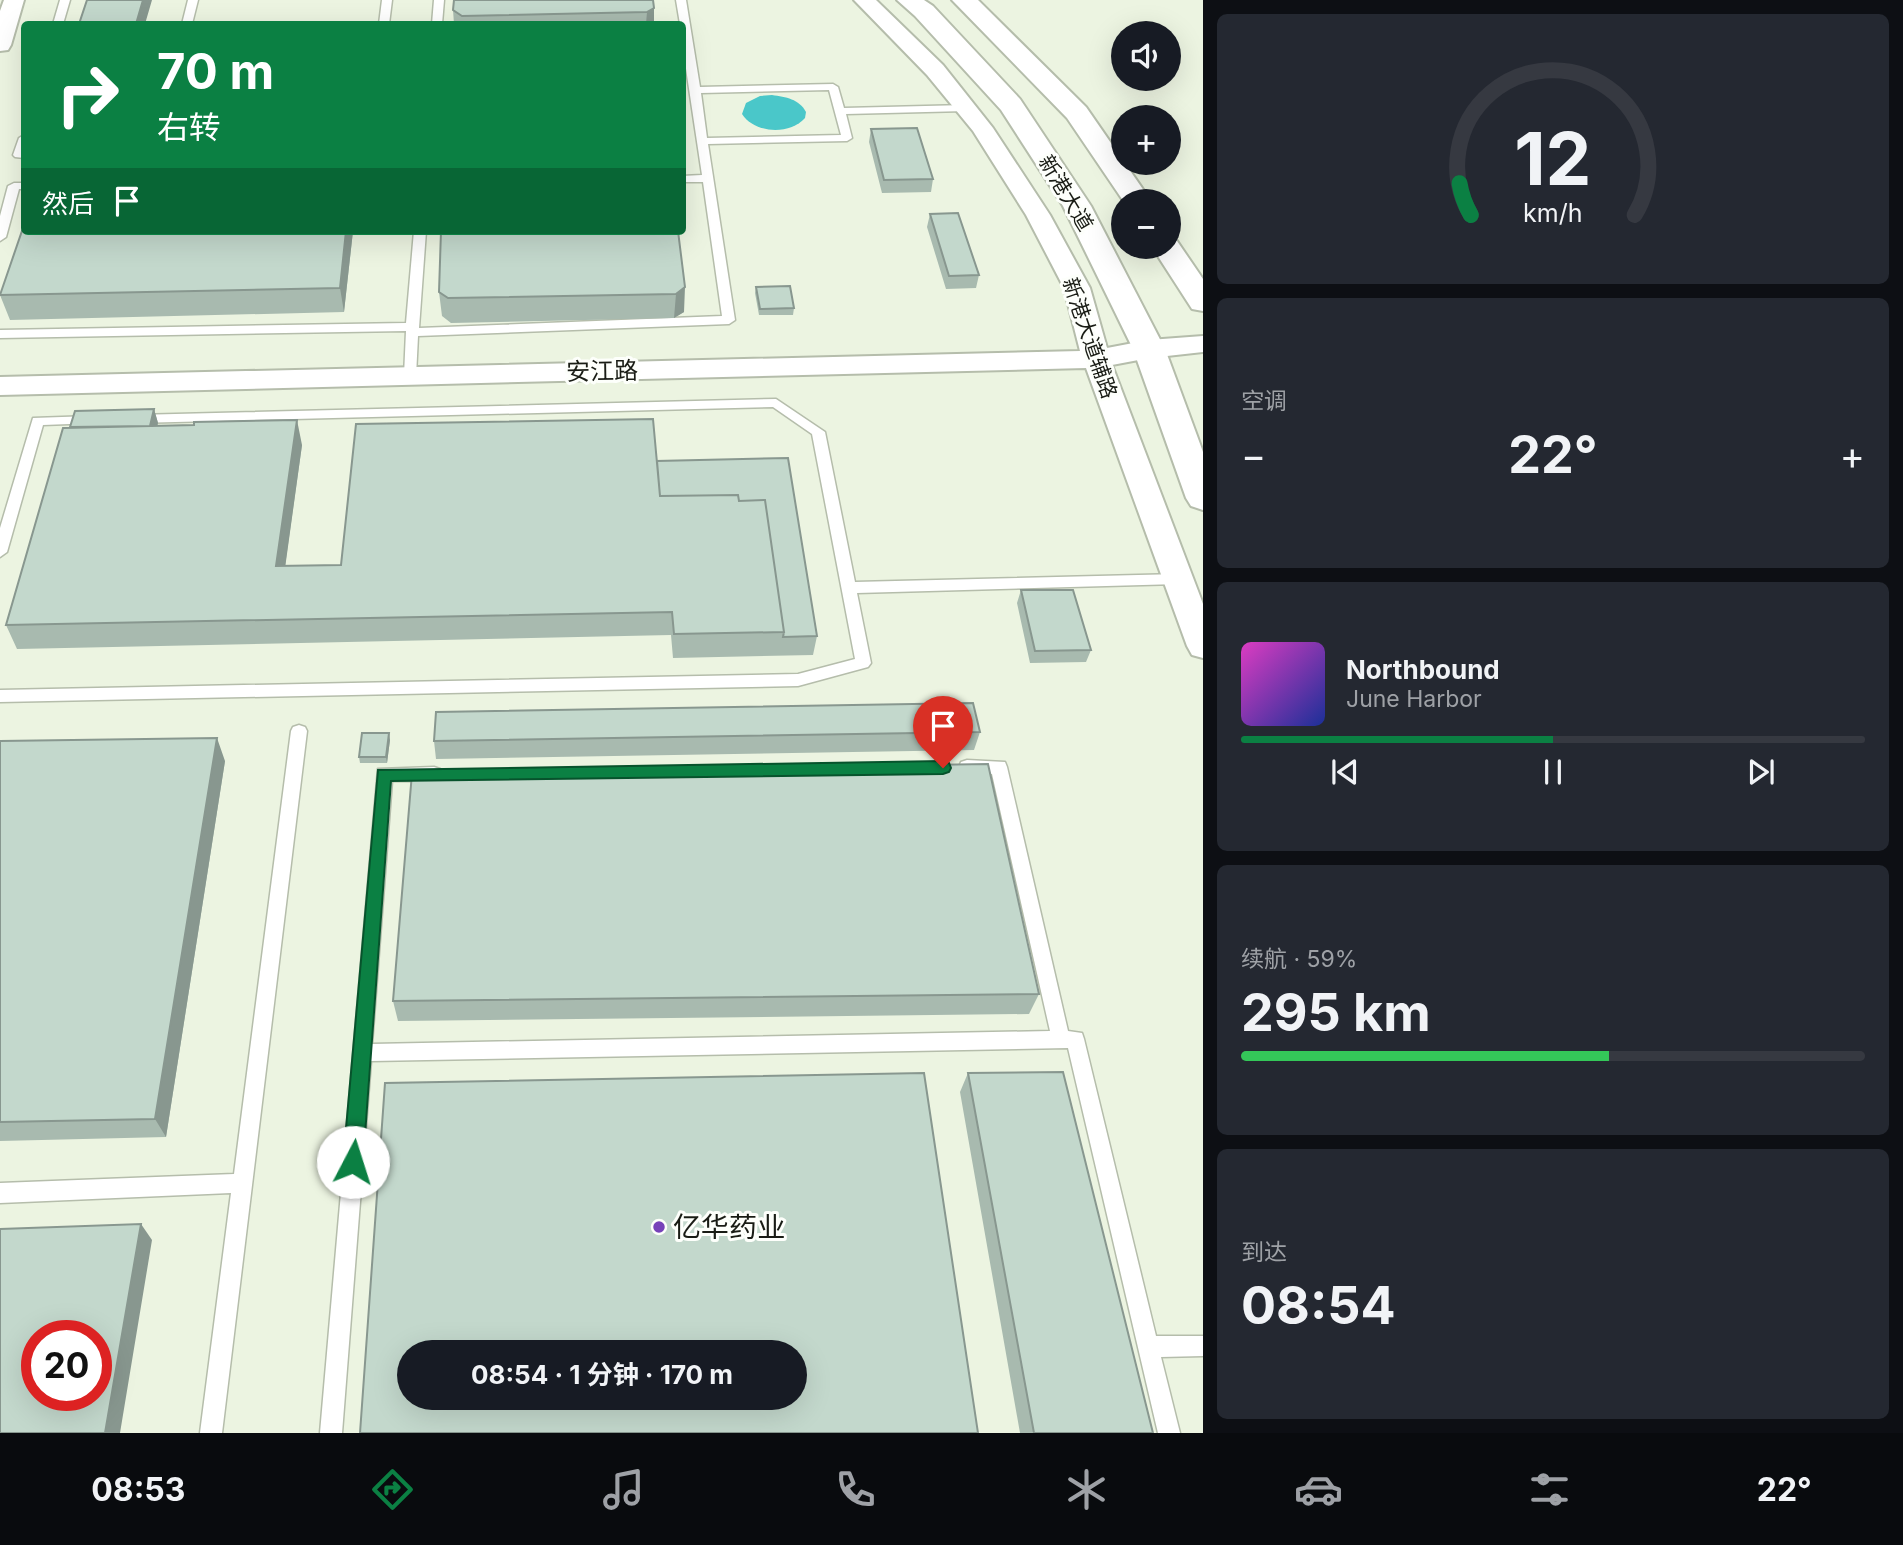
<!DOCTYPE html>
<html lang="zh">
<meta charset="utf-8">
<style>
body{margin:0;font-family:Inter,"Noto Sans SC",sans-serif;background:#242831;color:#f1f3f6;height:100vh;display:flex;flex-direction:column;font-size:26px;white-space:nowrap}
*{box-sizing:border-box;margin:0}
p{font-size:23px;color:#9ea1a6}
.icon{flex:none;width:38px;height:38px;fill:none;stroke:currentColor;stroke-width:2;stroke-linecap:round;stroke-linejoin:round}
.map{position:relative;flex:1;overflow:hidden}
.sheet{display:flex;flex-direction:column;gap:14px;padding:14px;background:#0d0f14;width:700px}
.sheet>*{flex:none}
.banner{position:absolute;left:21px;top:21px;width:665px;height:214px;border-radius:7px;box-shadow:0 7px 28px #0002;background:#0b8043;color:#fff;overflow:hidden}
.buttons{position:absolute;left:1111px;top:21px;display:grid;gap:14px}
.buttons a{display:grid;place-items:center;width:70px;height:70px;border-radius:50%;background:#171b24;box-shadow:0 7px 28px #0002;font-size:35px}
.speed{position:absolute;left:21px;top:1320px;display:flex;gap:14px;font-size:35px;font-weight:700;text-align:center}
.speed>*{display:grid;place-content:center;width:91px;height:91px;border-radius:50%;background:#171b24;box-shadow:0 7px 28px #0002;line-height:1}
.speed .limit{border:10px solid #d22;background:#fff;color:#111}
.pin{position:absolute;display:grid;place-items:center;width:60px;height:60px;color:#fff;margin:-72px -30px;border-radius:50% 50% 50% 0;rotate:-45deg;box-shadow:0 0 7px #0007}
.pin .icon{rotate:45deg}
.me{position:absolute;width:77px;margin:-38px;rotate:5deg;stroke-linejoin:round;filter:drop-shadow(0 0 5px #0008)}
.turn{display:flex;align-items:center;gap:24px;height:147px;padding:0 21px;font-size:32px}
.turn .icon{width:91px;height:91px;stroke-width:2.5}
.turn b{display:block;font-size:49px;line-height:60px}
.then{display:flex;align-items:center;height:66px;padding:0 21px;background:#0003;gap:14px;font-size:26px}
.big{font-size:52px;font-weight:700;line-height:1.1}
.sheet .tile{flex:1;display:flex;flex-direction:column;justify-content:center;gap:10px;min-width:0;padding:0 24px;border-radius:10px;background:#242831}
.sheet .dial{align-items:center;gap:0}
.dial svg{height:182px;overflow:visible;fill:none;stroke:#363941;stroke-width:7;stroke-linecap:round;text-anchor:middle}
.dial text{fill:#f1f3f6;stroke:none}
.song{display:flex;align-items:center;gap:21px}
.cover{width:84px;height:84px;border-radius:10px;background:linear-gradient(135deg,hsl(310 70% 55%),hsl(230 70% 35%))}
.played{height:7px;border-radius:4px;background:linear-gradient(90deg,#0b8043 50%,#363941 50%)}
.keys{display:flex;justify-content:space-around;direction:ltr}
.heat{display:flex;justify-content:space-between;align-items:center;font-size:38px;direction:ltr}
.charge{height:10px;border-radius:5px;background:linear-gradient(90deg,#34c759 59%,#363941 0)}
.trip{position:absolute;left:397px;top:1340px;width:410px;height:70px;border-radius:35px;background:#171b24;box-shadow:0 7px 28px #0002;font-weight:700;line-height:70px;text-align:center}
.tabs{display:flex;height:112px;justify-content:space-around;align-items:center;background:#090b0e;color:#9ea1a6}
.tabs .icon{width:49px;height:49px}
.tabs .current{color:#0b8043}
.tabs b{font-size:32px;color:#f1f3f6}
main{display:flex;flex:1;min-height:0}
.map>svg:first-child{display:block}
.water{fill:#4ac7c9}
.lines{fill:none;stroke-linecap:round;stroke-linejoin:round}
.lane-casing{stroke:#b5bdab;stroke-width:3}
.street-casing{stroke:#b5bdab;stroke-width:4}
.primary-casing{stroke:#b5bdab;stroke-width:4}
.lane{fill:#fff;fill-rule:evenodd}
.street{fill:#fff;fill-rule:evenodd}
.primary{fill:#fff;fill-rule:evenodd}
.wall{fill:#a8baaf}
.shaded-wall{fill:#88978f}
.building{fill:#c3d8cc;stroke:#88978f;stroke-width:2;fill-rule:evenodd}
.route{fill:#0b8043;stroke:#07532c;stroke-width:2}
.poi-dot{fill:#7742b9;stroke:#fdfffb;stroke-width:2.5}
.labels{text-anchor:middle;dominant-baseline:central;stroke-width:6;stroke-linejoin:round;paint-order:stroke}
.far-street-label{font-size:21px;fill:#191c15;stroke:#fdfffb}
.street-label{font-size:24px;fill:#191c15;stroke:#fdfffb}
.near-poi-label{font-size:28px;fill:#191c15;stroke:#fdfffb;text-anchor:start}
</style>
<main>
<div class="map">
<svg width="1203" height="1433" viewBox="0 0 1203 1433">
<rect width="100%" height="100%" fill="#ecf4e1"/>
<!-- water -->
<path class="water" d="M772,95c14,2 27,4 34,17l-1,6c-15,17 -50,16 -63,-4l4,-11 14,-7z"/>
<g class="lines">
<!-- lane casing -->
<g class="lane-casing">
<path id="lane" d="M60,0h10l-7,24h-10z
M188,0h10l-6,24h-10z
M382,0h10l-3,24h-10z
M434,0h10l-2,24h-10z
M676,0h10l14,87 133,-3 5,3 6,21 122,-3 5,3 -5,3 -120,3 6,24 -5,3 -139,3 27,176 -6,4 -311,12 -2,40 -6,4 -6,-4 2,-45 -406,7v-8l406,-7 8,-92h12l-7,97 303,-12 -19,-134h-21v-6l20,-1 -20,-133v-18h-2zM829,90l12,45 -134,3 -6,-45z
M24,135v23l-9,-1 -2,-2 6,-17z
M14,183h10v6h-5l-13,48 -6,4v-25l8,-30z
M776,399l49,33 30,150 324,-8 7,5 -7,5 -322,9 14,70 -3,4 -70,19 -798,16v-12l798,-16 57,-15 -43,-225 -39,-27 -638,16 -7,-4 7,-4z
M91,416l7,4 -2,3 -53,2 -36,127 -7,5v-29l33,-110z
M299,725l6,2 2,4 -85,702h-22l31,-240 -231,10v-20l234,-9 57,-443 2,-4z
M967,760l38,2 2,5 61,264 14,2 2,6 72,297h47v20l-42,1 19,76h-22l-90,-385 -697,13 -29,372h-22l58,-664 56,-2 6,2 2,5 -2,5 -6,2h-42l-20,263 678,-13 -58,-257 -31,-2 -2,-5 2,-5z"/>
</g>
<!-- street casing -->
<g class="street-casing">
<path id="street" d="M4,0h20l-13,45 -3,5 -8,1v-40z
M854,0h22l67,65 50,63 57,87 40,73 17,60 42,-8 54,-4v16l-54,6 -37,7 91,239v54l-11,-3 -5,-9 -101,-278 -1086,27v-18l1080,-26 -16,-63 -38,-73 -53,-84 -46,-56z"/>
</g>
<!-- primary casing -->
<g class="primary-casing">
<path id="primary" d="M897,0h27l9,6 87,93 71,107 74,143 38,103v58l-12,-4 -5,-8 -53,-149 -70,-143 -62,-96 -86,-94z
M952,0h26l108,107 65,94 -27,1 -57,-84z
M1169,239l8,2 26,38v32l-11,-2 -40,-62h17z"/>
</g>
<!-- lane -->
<use href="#lane" class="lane"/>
<!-- street -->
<use href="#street" class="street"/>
<!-- primary -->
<use href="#primary" class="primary"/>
</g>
<!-- wall -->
<path class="wall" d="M653,0l1,24h-200l-1,-14z
M871,129l62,50 -2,13 -49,1 -13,-51z
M930,214l49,61 -3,13 -30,1 -19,-62z
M353,231l-9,81 -334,8 -10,-25z
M678,231l6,81 -10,6 -223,5 -9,-7 -3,-24z
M756,287l38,21 -1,7h-34l-4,-22z
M154,409l4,14 -1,3 145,19 -17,121 56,-1 316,-104 160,175 -4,19 -140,3 -2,-23 -654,14 -11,-24z
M1021,590l70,60 -5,12 -56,1 -13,-60z
M980,732l-6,18 -538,9 -2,-18z
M390,740l-3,23h-27l-1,-6z
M0,741l225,20 -59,376 -166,4z
M1039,994l-10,20 -631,7 -5,-20z
M968,1073l185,360h-133l-60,-341z"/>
<!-- shaded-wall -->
<path class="shaded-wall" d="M143,0h9l-7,24h-9z
M654,8v16h-8l1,-12z
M346,231h7l-9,81 -4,-24z
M685,287l-1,25 -10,6 2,-24z
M154,409l4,14 -7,28 -4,-14z
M297,420l5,25 -20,145 -6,-24z
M389,733l1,7 -3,23 -1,-6z
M217,738l8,23 -59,376 -11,-18z
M141,1224l11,16 -32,193h-15z"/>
<!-- building -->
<path class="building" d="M87,0h56l-7,24h-57z
M454,0h199l1,8 -7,4 -185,4 -9,-6z
M917,128l16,51 -49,1 -13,-51z
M958,213l21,62 -30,1 -19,-62z
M24,225v6h322l-6,57 -340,7z
M441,231h237l7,56 -9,7 -228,4 -9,-6z
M790,286l4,22 -34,1 -4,-22z
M154,409l-4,17 -80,1 5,-16z
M653,419l7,77 78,-1 1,6 26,-1 19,132 -110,2 -2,-22 -666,13 57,-197 131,-3v-3l103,-2 -21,146 65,-1 15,-141z
M788,458l29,178 -34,1 1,-5 -19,-132 -26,1 -1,-6 -78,1 -3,-35z
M1021,590h52l18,60 -56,1z
M973,703l7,29 -546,9 2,-29z
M362,733h27l-3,24h-27z
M217,738l-62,381 -155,3v-381z
M988,764l51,230 -646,7 19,-228z
M1063,1072l90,361h-119l-66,-360z
M924,1073l54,360h-618l25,-350zM410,1353h384v45h-384z
M141,1224l-36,209h-105v-204zM37,1335h59v60h-59z"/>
<!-- route -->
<path class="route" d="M943,761l6,2 2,5 -2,4 -6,2 -552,7 -28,381 -3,6 -7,3 -7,-3 -3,-6 35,-392z"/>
<!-- markers -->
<circle class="poi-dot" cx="659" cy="1227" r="7"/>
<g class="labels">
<!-- far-street labels -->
<g class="far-street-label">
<text transform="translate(1066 193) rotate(59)">新港大道</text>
<text transform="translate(1090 338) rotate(71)">新港大道辅路</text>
</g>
<!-- street labels -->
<g class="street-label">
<text transform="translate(602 371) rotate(-1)">安江路</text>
</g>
<!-- near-poi labels -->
<g class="near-poi-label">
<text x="673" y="1227">亿华药业</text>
</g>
</g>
</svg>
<div class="buttons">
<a><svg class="icon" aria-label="sound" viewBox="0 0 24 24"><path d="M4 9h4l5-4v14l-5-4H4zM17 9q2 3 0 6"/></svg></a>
<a>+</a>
<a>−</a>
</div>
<div class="speed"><div class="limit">20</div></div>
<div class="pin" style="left:943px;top:768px;background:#d93025"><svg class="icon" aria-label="arrive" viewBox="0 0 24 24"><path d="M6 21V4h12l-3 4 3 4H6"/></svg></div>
<svg class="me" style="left:353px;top:1162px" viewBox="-20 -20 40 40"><circle r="19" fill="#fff"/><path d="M0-13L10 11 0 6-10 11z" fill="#0b8043"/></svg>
<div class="trip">08:54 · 1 分钟 · 170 m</div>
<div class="banner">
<div class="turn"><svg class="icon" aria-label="right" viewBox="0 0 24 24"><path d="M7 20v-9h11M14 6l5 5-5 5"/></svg><div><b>70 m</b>右转</div></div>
<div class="then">然后<svg class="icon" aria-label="arrive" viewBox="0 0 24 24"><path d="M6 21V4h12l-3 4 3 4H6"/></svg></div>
</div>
</div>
<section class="sheet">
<div class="tile dial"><svg viewBox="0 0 100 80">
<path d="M14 69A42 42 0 1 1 86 69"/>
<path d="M14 69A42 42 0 0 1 9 55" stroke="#0b8043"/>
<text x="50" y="56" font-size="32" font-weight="700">12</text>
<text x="50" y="72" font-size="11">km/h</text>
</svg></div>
<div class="tile"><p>空调</p>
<div class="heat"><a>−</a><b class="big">22°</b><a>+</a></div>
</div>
<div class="tile">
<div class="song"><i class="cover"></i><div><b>Northbound</b><p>June Harbor</p></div></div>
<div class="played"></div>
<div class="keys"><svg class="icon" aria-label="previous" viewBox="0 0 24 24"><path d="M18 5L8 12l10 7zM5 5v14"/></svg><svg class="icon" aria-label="pause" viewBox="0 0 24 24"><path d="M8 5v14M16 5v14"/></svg><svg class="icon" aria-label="next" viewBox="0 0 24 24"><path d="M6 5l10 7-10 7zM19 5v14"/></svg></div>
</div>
<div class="tile"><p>续航 · 59%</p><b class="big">295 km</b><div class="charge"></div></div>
<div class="tile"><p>到达</p><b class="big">08:54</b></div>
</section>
</main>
<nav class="tabs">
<b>08:53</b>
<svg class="icon current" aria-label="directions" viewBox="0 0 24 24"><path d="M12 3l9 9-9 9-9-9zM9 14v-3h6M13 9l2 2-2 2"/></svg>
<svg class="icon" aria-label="music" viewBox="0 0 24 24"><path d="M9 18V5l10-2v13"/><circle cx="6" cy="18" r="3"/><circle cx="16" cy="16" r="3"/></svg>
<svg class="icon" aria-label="phone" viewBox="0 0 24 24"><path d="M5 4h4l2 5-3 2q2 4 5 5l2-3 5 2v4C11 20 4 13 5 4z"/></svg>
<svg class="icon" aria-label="climate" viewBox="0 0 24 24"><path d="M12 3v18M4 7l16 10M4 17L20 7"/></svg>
<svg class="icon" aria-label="car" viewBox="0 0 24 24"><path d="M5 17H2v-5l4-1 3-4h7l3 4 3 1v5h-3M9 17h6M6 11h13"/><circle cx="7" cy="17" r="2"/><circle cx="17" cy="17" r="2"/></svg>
<svg class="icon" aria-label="filters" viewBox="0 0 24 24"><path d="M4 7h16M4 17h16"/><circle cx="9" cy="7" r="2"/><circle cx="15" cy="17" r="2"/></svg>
<b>22°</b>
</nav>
